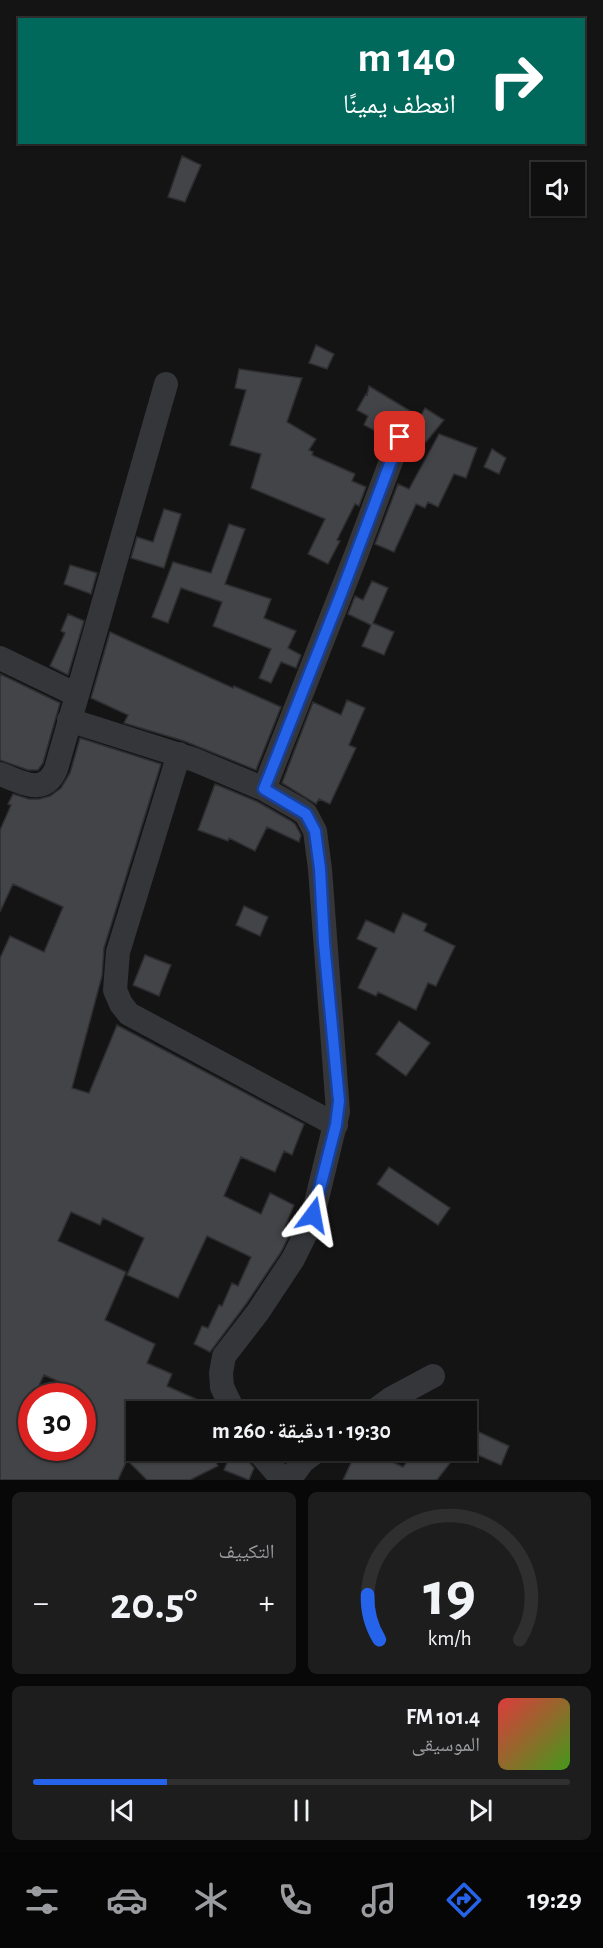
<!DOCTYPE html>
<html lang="ar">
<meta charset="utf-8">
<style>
body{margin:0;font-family:"Alegreya Sans","Noto Naskh Arabic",sans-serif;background:#1d1d1e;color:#f1f3f6;direction:rtl;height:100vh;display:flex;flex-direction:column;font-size:22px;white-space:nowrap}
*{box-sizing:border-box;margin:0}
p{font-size:20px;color:#9b9c9f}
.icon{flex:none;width:33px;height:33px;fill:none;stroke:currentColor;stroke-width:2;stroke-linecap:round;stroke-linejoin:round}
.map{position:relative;height:1480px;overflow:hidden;direction:ltr}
.sheet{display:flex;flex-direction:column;gap:12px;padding:12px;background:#080809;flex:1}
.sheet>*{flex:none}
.hud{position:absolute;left:18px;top:18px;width:567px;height:126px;border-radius:0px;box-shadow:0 2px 4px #0004,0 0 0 2px #2f2f30;direction:rtl;background:#00695c;color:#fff;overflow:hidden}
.fabs{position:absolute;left:531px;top:162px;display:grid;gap:12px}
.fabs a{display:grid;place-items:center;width:54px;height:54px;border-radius:0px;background:#0f0f10;box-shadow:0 2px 4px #0004,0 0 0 2px #2f2f30;font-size:30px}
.speed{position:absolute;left:18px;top:1383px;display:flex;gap:12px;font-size:30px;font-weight:700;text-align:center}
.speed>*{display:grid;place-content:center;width:78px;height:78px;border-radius:50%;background:#0f0f10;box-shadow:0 2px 4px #0004,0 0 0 2px #2f2f30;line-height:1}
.speed .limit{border:9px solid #d22;background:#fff;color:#111}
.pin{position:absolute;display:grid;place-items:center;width:51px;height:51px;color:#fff;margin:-26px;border-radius:12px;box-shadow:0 3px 9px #0006}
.me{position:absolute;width:66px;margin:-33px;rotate:13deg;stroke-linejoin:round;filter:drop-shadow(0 0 4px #0008)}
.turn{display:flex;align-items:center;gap:21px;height:126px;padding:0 30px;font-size:27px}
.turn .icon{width:78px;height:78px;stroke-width:2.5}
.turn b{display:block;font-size:42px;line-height:51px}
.big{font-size:45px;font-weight:700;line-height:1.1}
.sheet .tile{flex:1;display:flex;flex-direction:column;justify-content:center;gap:9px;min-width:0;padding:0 21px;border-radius:9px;background:#1d1d1e}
.sheet .dial{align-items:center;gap:0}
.dial svg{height:156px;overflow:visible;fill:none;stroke:#2f2f30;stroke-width:7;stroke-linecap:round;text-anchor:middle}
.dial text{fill:#f1f3f6;stroke:none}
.song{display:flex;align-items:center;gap:18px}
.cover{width:72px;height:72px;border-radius:9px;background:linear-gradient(135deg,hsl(0 70% 55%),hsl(100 70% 35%))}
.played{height:6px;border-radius:3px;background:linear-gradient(90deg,#2563eb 25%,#2f2f30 25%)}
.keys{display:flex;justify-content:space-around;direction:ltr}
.heat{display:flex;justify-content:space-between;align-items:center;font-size:33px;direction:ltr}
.sheet .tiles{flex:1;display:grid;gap:12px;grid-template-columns:1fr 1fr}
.tile:last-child{grid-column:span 2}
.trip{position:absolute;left:126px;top:1401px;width:351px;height:60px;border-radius:0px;background:#0f0f10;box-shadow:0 2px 4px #0004,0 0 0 2px #2f2f30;font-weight:700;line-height:60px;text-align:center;direction:rtl}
.dock{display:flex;height:96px;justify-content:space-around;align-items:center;background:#060606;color:#9b9c9f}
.dock .icon{width:42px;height:42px}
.dock .selected{color:#2563eb}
.dock b{font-size:27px;color:#f1f3f6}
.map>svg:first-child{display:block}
.building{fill:#434448;stroke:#2e2e31;stroke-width:1.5;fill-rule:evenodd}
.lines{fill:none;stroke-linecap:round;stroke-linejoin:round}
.minor{stroke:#35363a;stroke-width:24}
.route-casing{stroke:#184099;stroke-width:15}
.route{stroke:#2563eb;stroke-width:10}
</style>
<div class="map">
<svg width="603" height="1480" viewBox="0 0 603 1480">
<rect width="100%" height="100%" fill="#141415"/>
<!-- building -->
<path class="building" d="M182,156l19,9 -16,37 -17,-5z
M316,345l18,9 -7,15 -18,-6z
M239,369l63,9 -15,44 29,17 -7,11 4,2 -1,3 43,19 -3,7 14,6 -7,19 -4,-2 -18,36 3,1 -12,23 -20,-10 17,-35 -74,-31 10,-34 -31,-9 16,-55 -11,-2z
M369,386l51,31 5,-9 19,12 -18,22 -12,-6 -3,-8 -7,-4 -6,-1 -7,3 -6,10 -21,-11 4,-9 -11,-6 9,-16 1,1z
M439,434l38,14 -11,30 -12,-4 -16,33 -10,-5 -3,6 -9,-4 -22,48 -19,-8 23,-60 11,5z
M492,449l14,9 -7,16 -15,-7z
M164,509l17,5 -17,54 -33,-10 6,-21 16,5z
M229,524l16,5 -20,55 46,15 -7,19 32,13 -8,17 13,7 -5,13 -15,-6 -10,21 -12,-5 12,-29 -58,-23 9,-24 -41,-14 -13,35 -16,-6 21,-55 38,11z
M70,565l27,8 -6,21 -27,-10z
M372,581l16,7 -15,35 21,9 -10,23 -22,-9 9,-21 -23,-11 7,-18 8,4z
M68,614l16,7 -16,54 -18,-9 15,-33 -4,-2z
M110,632l123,56 1,-2 47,21 -25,63 -72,-29 -60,-18 4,-8 -37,-17z
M0,674l60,29 -17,60 -5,7h-10l-28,-10z
M347,700l18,8 -16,37 7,3 -26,56 -11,-5 -3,5 -34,-21 31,-81 28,13z
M80,738l81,26 -57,184 -2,28 -30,112 17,5 28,-68 187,99 -12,31 -8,-4 -9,21 -34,-15 -17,39 37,18 9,-21 24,12 -9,22 7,3 -11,22 -35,52 -36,48 -16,-8 8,-18 6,2 11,-23 3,1 10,-23 6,3 13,-29 -44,-21 -29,62 -51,-23 17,-37 -41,-20 -3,7 -29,-13 -13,29 68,31 -21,48 50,24 -8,19 25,11 -5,12 49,22 2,4h-82v38h42l4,5 8,-5h20l8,16 -28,14h-43l-20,-20 -9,20h-118v-522l10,-22 34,16 19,-45 -50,-23 -13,28v-82l11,-25 -3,-1 5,-10 16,5h10l11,-3 11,-8 9,-15zM44,1375l38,17v57l-23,10 -9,-11h-18v-52h2z
M215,784l43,18 33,19 4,3 6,11 -2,7 -32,-15 -12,24 -26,-13 -1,3 -30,-11z
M244,906l24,11 -8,19 -24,-11z
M403,913l24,11 -3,7 31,15 -19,40 -8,-3 -12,27 -38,-18 -2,4 -18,-8 19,-40 -20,-9 9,-19 28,13z
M145,955l26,10 -12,31 -26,-11z
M399,1021l31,22 -24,33 -30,-22z
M389,1167l61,41 -12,17 -61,-41z
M466,1426l43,20 -8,19 -35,-15z
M357,1450h10l36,17 13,-17h44l-23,30h-94z
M232,1451l13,6 9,11 -5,12 -25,-10z"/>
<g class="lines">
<!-- minor -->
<path class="minor" d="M0,658l77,37
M69,720l126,40 69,29 35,20 7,5 9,17 5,38 18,243 -25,103 -7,18 -13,26 -35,53 -34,44 -3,17 1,14 12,25
M179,754l-61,198 -3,38 6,14 8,10 207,111
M0,774c22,8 44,23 56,-5l110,-385
M264,789l92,-234 44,-118
M373,1412l19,-14 41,-22
M257,1450l26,30
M289,1480l14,-19 15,-11"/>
</g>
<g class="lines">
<!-- route casing -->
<g class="route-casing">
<path id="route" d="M313,1215l23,-90 3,-24 -15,-158 -4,-74 -5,-38 -9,-17 -42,-25 77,-195 59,-157"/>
</g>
<!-- route -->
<use href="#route" class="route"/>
</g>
</svg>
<div class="fabs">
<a><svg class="icon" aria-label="sound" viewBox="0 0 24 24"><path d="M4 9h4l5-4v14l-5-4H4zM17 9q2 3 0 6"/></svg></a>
</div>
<div class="speed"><div class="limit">30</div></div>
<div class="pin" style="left:400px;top:437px;background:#d93025"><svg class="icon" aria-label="arrive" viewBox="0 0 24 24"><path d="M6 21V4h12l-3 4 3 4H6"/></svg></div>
<svg class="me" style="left:313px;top:1215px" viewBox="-20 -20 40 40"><path d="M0-17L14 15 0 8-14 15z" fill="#2563eb" stroke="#fff" stroke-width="4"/></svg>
<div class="trip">19:30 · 1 دقيقة · 260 m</div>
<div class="hud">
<div class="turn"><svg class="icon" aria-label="right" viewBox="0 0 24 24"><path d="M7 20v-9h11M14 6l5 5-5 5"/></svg><div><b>140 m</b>انعطف يمينًا</div></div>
</div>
</div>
<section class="sheet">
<div class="tiles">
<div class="tile dial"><svg viewBox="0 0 100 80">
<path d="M14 69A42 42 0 1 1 86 69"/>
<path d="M14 69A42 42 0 0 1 8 46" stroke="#2563eb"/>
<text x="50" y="56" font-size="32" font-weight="700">19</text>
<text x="50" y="72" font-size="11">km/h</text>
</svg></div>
<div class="tile"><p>التكييف</p>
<div class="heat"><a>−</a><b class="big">20.5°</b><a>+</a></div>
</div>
<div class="tile">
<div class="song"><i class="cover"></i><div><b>101.4 FM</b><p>الموسيقى</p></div></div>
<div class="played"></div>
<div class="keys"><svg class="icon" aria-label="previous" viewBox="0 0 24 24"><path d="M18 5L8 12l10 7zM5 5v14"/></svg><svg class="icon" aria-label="pause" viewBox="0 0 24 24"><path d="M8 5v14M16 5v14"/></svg><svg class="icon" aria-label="next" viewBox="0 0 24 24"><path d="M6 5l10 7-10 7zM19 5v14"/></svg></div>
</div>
</div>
</section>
<nav class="dock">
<b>19:29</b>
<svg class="icon selected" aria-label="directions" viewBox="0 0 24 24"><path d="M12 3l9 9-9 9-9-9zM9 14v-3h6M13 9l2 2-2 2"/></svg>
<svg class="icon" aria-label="music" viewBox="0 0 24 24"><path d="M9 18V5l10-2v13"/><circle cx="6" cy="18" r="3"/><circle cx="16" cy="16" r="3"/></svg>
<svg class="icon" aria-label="phone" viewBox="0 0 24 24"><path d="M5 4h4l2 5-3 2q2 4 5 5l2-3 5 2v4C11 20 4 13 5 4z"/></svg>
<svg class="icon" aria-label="climate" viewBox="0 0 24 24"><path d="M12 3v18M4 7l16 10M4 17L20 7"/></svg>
<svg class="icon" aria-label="car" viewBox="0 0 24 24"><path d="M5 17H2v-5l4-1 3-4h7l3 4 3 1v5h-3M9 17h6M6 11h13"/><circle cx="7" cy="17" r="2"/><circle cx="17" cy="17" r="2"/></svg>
<svg class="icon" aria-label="filters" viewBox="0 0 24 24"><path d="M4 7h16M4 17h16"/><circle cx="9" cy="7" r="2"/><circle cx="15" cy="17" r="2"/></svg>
</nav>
